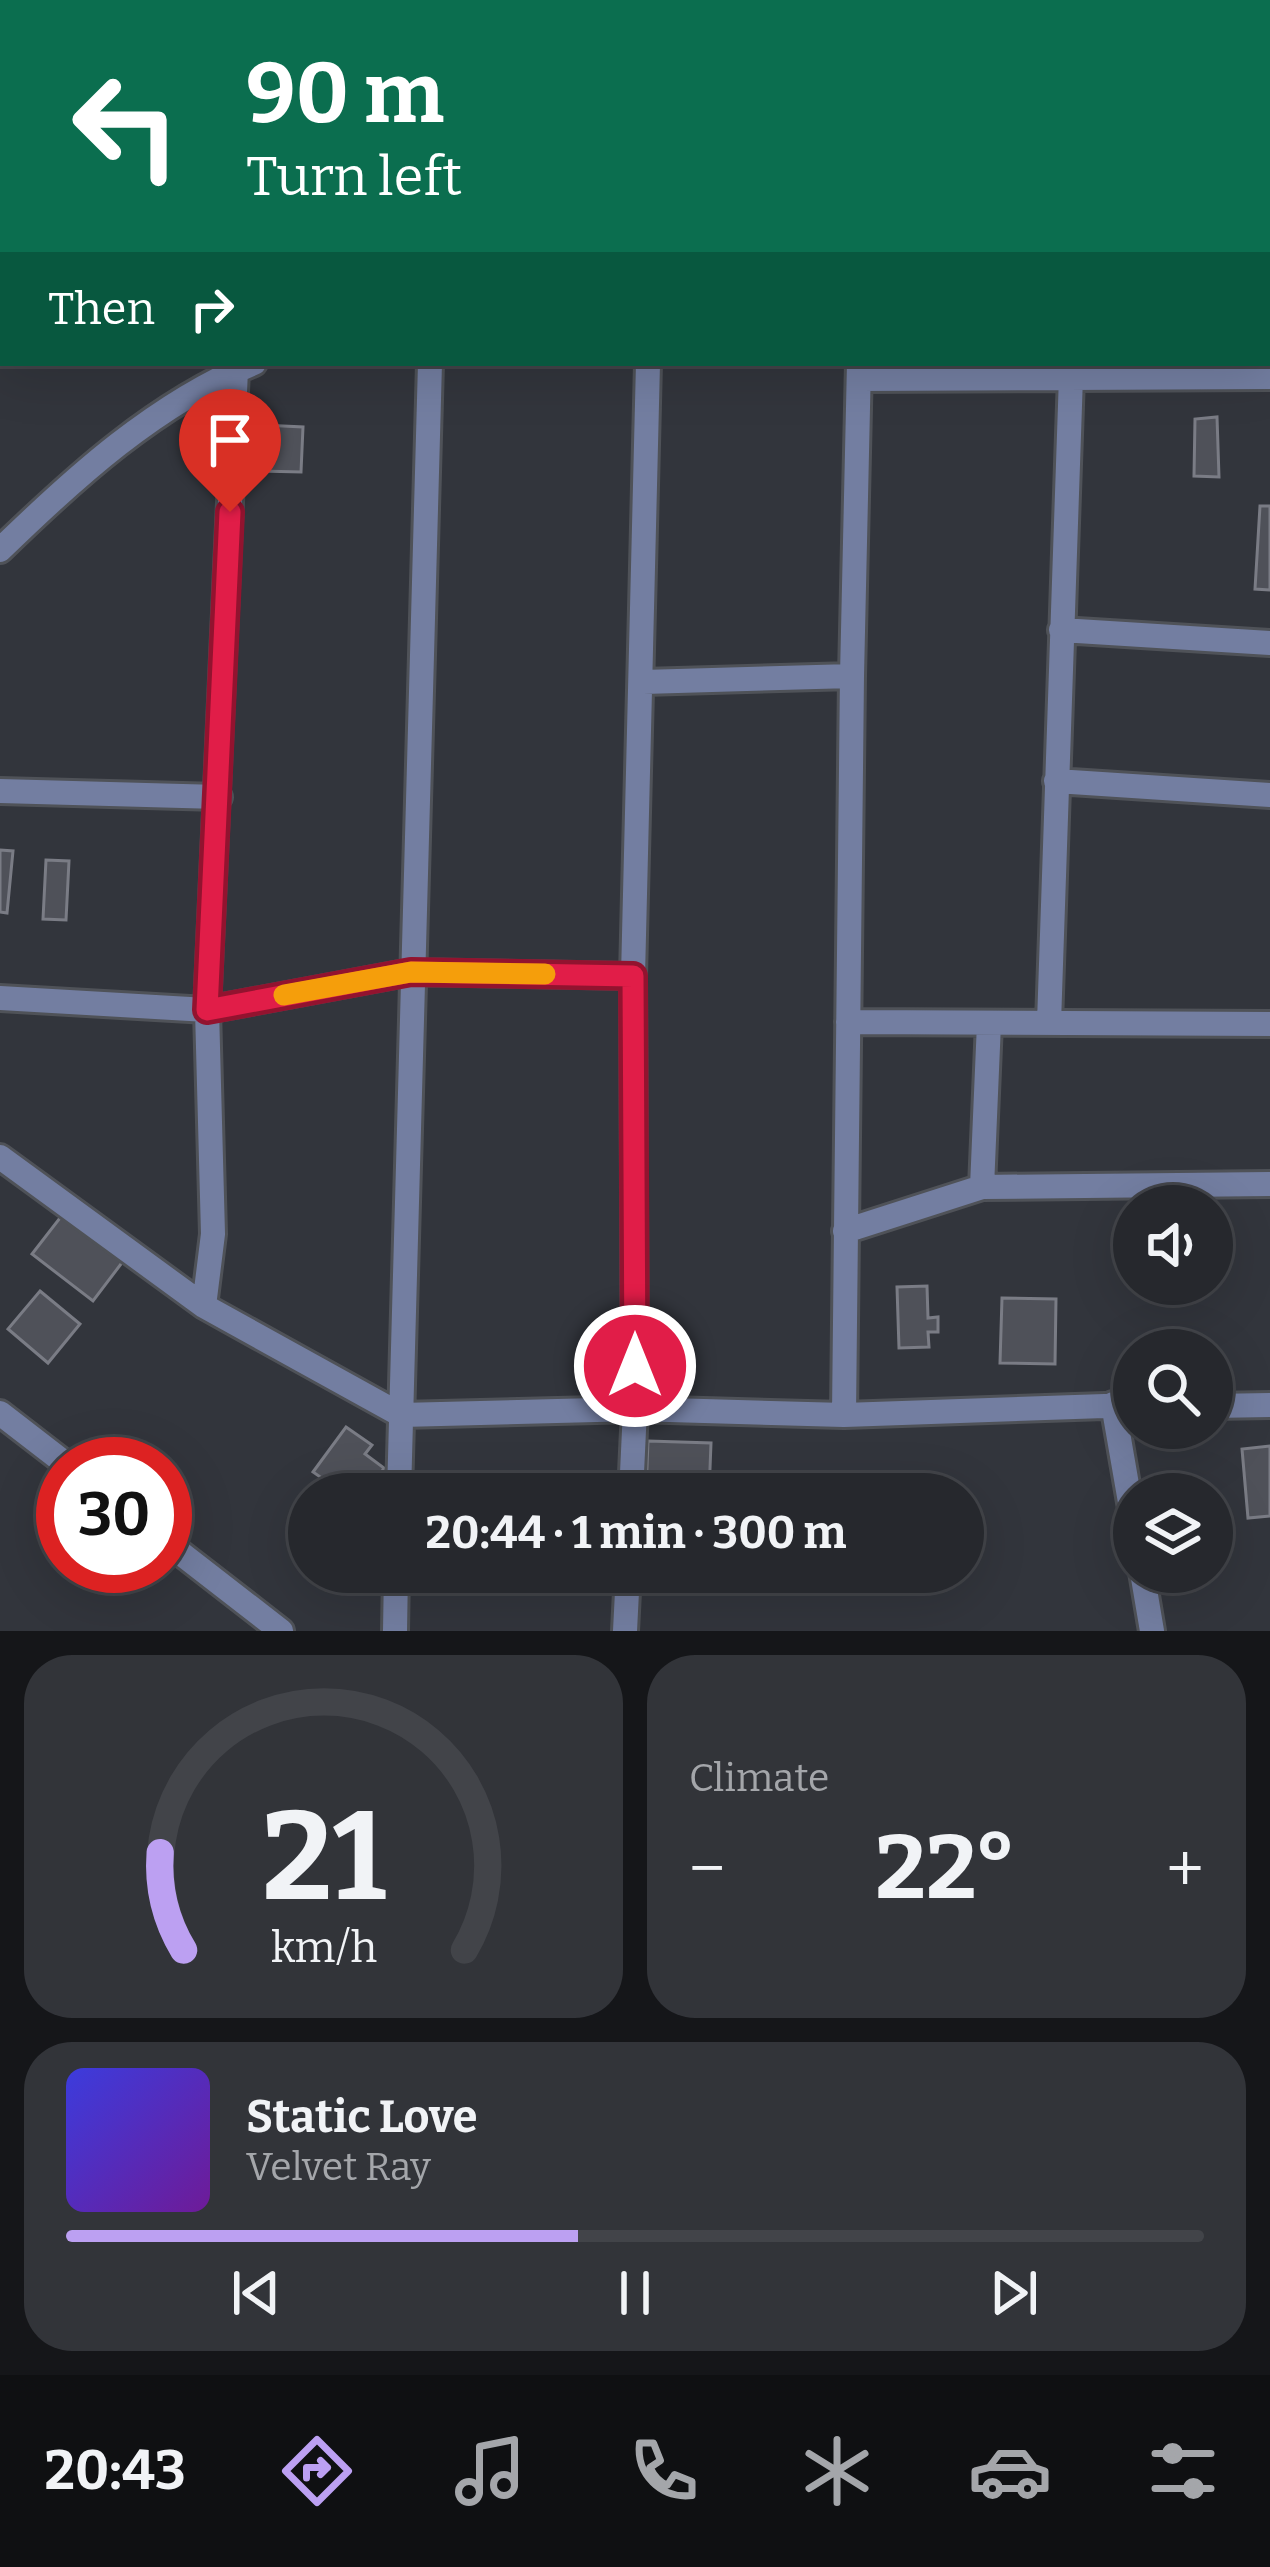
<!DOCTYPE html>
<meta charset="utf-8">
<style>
body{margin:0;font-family:Bitter,serif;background:#323439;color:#f1f3f6;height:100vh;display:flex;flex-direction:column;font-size:45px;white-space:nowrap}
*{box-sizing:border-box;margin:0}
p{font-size:39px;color:#a4a6aa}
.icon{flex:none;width:66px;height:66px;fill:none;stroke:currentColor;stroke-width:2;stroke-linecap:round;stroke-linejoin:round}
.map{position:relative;height:1631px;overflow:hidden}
.details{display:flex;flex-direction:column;gap:24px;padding:24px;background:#151619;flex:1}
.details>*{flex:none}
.guide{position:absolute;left:0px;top:0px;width:1272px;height:366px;box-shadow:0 12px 48px #0002,0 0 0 3px #424449;background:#0b6e4f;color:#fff;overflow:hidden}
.tools{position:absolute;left:1113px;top:1185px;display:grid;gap:24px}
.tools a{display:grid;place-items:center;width:120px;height:120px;border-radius:50%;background:#26282d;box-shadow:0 12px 48px #0002,0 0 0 3px #424449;font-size:60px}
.speed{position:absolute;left:36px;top:1437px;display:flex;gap:24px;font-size:60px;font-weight:700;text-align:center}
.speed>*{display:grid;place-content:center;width:156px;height:156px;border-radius:50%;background:#26282d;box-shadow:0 12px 48px #0002,0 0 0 3px #424449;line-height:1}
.speed .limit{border:18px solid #d22;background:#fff;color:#111}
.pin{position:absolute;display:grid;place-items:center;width:102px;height:102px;color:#fff;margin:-123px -51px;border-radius:50% 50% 50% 0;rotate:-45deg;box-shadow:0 0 12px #0007}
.pin .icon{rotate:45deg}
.me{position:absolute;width:132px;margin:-66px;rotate:0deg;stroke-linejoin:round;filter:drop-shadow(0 0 9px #0008)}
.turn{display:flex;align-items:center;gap:42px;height:252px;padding:0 48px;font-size:54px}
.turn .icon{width:156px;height:156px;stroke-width:2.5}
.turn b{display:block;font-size:84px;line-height:102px}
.then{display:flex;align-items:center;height:114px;padding:0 48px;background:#0003;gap:24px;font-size:45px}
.big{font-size:90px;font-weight:700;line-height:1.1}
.details .card{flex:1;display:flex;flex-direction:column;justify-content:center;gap:18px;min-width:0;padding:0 42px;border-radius:48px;background:#323439}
.details .dial{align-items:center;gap:0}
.dial svg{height:312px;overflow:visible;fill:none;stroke:#424449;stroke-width:7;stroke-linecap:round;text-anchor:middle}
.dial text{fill:#f1f3f6;stroke:none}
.song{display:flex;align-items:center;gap:36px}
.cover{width:144px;height:144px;border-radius:18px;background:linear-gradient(135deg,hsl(240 70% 55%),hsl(280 70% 35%))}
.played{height:12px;border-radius:6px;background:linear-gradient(90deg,#bca0f2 45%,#424449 45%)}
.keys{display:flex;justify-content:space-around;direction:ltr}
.heat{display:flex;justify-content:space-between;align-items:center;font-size:66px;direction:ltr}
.details .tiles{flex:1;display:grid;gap:24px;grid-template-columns:1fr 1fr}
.card:last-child{grid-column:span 2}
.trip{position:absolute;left:288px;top:1473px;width:696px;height:120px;border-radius:60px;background:#26282d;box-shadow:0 12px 48px #0002,0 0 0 3px #424449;font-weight:700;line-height:120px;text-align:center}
.dock{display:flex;height:192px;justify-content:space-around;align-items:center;background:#0f1012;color:#a4a6aa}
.dock .icon{width:84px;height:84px}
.dock .selected{color:#bca0f2}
.dock b{font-size:54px;color:#f1f3f6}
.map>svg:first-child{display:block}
.building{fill:#4f5159;stroke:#7a7c85;stroke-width:3}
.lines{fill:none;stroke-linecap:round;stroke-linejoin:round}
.minor-casing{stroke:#4f5258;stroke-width:30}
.tertiary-casing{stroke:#4f5258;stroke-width:30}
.minor{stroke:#737ea1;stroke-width:24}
.tertiary{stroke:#737ea1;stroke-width:24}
.route-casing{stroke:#92132f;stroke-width:30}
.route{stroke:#e11d48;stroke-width:21}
.slow{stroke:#f59e0b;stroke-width:21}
</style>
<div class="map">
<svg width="1270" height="1631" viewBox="0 0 1270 1631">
<rect width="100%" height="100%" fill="#32353c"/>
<!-- building -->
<path class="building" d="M1217,417l2,60 -25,-1 1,-57z
M262,425l41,2 -2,45 -41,-1z
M1260,506h10v84l-15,-1z
M0,850l13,1 -6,62 -7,-1z
M46,860l23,1 -3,59 -23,-1z
M63,1214l61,46 -31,41 -61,-47z
M927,1286l1,32 10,-1v15h-10l1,15 -30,1 -2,-61z
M40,1291l40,33 -32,39 -40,-34z
M1002,1298l54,1 -1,65 -55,-1z
M346,1427l26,18 -7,9 19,14 -13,19 -19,-14 -13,17 -26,-18z
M648,1441l63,2 -2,51h-63z
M1270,1446v70l-22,2 -6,-69z
M725,1572h63l1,18 -63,4z"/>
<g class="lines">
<!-- minor casing -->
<g class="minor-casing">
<path id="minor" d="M847,0l2,3
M467,3v-3
M656,3v-3
M930,3l47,-3
M0,36l3,6
M1269,166h1
M859,379l411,-2
M0,550c74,-72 156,-147 254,-187
M1061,630l209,13
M643,682l209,-6
M1056,781l214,14
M0,791l219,6
M0,998l207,12 204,-38 222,4
M848,1022l422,2
M1049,1023l22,-647
M0,1157l204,149 197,109 234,-6 209,6 290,-10
M982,1187l7,-164
M845,1231l137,-44 288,-3
M204,1306l9,-72 -6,-224 29,-640
M1113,1404l21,121
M1212,1406l58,-1
M0,1413l66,51
M844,1415l8,-739 7,-313
M399,1494l31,-1131
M631,1494l4,-85 -2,-433 15,-613
M165,1541l116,90
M1142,1572l10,59
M395,1631l1,-59
M625,1631l3,-59"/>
</g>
<!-- tertiary casing -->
<g class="tertiary-casing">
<path id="tertiary" d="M103,3l4,-3
M0,112l3,-4"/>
</g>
<!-- minor -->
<use href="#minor" class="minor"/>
<!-- tertiary -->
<use href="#tertiary" class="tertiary"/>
</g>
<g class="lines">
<!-- route casing -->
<g class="route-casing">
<path id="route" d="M230,512l-23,498 204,-38 222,4 2,390"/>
</g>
<!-- route -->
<use href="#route" class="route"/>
<!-- slow -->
<path class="slow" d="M284,995l127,-23 134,2"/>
</g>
</svg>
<div class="tools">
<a><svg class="icon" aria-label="sound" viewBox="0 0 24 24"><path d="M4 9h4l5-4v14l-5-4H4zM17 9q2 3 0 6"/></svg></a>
<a><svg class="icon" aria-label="search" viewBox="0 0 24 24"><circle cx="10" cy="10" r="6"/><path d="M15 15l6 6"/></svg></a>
<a><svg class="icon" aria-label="layers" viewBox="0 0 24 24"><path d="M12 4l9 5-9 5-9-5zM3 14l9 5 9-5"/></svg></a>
</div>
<div class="speed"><div class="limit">30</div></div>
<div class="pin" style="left:230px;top:512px;background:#d93025"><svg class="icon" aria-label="arrive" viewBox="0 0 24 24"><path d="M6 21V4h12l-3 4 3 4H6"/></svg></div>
<svg class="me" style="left:635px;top:1366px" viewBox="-20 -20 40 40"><circle r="17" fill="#e11d48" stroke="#fff" stroke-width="3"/><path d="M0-11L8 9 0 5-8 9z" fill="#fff"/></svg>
<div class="trip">20:44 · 1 min · 300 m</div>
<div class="guide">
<div class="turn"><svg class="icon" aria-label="left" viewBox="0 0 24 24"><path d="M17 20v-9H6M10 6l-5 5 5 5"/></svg><div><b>90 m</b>Turn left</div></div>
<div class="then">Then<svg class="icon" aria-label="right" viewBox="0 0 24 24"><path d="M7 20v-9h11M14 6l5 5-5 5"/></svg></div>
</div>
</div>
<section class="details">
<div class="tiles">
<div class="card dial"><svg viewBox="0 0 100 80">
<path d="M14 69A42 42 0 1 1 86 69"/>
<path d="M14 69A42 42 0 0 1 8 44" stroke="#bca0f2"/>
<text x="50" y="56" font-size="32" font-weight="700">21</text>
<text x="50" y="72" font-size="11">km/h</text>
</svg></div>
<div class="card"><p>Climate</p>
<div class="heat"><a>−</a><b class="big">22°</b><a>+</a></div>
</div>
<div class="card">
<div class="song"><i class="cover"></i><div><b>Static Love</b><p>Velvet Ray</p></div></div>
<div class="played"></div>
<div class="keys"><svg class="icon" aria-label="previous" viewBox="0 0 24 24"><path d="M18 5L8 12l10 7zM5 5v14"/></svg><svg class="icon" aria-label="pause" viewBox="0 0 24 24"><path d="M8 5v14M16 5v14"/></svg><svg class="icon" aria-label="next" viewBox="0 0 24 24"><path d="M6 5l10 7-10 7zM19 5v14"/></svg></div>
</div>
</div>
</section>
<nav class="dock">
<b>20:43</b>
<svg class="icon selected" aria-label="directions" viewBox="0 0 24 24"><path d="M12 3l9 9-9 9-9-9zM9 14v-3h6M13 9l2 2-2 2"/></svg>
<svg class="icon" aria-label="music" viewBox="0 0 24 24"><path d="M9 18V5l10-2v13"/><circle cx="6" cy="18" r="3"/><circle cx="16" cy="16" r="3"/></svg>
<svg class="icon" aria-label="phone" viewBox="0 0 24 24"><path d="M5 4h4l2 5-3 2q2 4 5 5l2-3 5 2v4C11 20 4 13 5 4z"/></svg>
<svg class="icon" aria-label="climate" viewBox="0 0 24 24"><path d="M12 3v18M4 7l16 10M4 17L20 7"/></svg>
<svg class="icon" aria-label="car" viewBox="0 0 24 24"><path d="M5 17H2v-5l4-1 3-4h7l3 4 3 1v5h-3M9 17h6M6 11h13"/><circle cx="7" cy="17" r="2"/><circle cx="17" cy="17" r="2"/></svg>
<svg class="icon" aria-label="filters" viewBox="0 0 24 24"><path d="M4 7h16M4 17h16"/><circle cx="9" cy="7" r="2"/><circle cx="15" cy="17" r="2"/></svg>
</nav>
